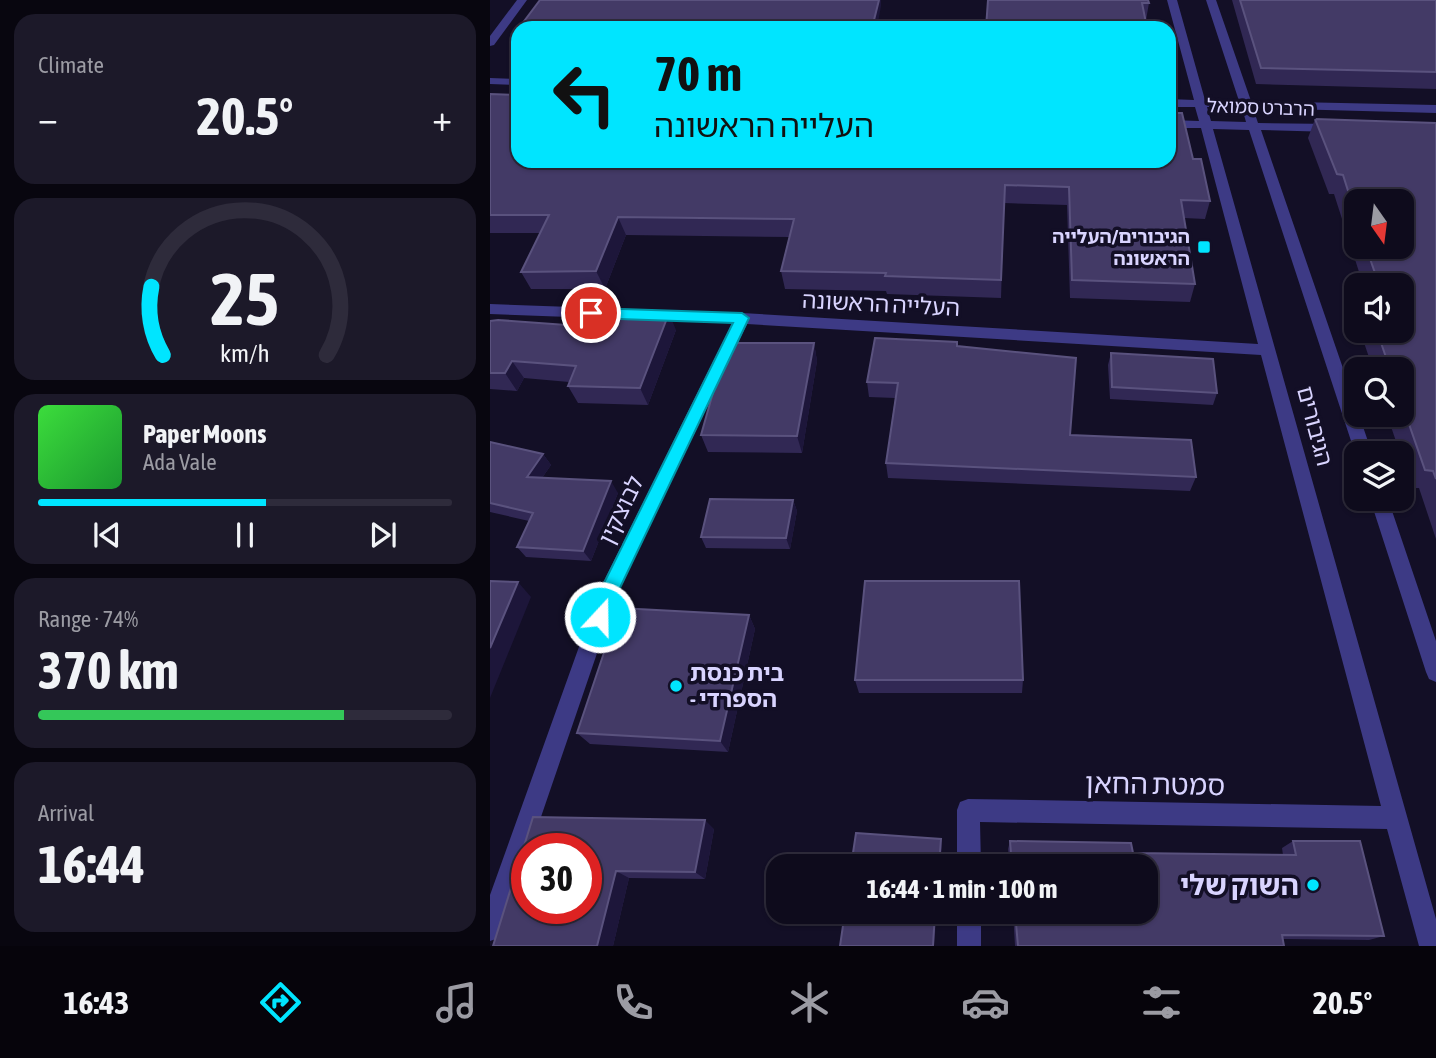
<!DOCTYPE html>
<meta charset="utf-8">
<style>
body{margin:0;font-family:"Asap Condensed","Noto Sans Hebrew",sans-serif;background:#1c1929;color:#f1f3f6;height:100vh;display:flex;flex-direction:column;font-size:26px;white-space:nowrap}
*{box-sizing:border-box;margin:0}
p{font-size:23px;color:#9b9ba3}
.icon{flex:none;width:38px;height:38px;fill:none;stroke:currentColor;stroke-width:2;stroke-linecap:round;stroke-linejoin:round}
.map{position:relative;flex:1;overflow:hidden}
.side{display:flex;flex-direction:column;gap:14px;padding:14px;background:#08060f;width:490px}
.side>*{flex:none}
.hud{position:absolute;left:21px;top:21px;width:665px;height:147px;border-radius:21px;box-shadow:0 2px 5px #0004,0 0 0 2px #2e2b3b;background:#00e5ff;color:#111;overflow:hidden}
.needle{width:46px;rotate:166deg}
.controls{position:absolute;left:854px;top:189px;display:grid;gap:14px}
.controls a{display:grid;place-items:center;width:70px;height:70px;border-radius:14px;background:#0e0b1c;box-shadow:0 2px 5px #0004,0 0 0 2px #2e2b3b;font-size:35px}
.speed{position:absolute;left:21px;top:833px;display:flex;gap:14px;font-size:35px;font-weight:700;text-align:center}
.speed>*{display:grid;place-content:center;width:91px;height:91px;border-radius:50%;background:#0e0b1c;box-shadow:0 2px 5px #0004,0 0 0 2px #2e2b3b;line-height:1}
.speed .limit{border:10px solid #d22;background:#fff;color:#111}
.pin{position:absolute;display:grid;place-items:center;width:60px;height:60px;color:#fff;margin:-30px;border:4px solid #fff;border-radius:50%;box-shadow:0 2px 7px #0007}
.me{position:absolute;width:77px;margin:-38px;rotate:21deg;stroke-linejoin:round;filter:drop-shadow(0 0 5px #0008)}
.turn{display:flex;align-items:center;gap:24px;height:147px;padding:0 28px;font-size:32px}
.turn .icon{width:91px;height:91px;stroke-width:2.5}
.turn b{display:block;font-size:49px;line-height:60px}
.big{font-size:52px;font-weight:700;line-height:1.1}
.side .tile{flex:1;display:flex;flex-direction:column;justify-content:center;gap:10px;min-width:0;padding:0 24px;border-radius:21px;background:#1c1929}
.side .dial{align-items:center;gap:0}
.dial svg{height:182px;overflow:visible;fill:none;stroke:#2e2b3b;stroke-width:7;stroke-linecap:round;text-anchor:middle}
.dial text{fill:#f1f3f6;stroke:none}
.song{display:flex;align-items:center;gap:21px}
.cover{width:84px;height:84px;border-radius:10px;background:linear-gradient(135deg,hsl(120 70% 55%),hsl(130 70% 35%))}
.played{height:7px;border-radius:4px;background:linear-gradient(90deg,#00e5ff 55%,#2e2b3b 55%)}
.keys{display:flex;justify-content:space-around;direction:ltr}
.heat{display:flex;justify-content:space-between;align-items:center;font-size:38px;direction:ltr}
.charge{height:10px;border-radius:5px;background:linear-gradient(90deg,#34c759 74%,#2e2b3b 0)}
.trip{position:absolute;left:276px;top:854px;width:392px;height:70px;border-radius:21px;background:#0e0b1c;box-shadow:0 2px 5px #0004,0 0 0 2px #2e2b3b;font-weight:700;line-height:70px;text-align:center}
.dock{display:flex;height:112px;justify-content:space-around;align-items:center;background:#06040b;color:#9b9ba3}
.dock .icon{width:49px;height:49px}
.dock .active{color:#00e5ff}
.dock b{font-size:32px;color:#f1f3f6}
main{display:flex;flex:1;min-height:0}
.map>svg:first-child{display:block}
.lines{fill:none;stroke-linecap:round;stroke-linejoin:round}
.minor{fill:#3d3a85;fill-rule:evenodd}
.wall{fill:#312854;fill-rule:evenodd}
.shaded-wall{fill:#1d163a}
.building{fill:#433a66;stroke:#5a527e;stroke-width:2;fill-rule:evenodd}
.route{fill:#00e5ff;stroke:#0095a6;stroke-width:2}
.poi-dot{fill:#00e5ff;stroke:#130f26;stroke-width:2.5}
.labels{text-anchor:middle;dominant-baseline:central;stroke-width:7;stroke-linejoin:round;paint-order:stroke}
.far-street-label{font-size:19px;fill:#d9d4ff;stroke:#130f26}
.far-poi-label{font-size:19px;font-weight:bold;fill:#d9d4ff;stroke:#130f26;text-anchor:end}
.street-label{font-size:23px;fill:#d9d4ff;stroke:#130f26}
.poi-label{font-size:23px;font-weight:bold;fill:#d9d4ff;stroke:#130f26;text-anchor:start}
.near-street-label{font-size:28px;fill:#d9d4ff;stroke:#130f26}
.near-poi-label{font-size:28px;font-weight:bold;fill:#d9d4ff;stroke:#130f26;text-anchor:end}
</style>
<main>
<section class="side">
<div class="tile"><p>Climate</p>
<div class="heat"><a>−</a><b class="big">20.5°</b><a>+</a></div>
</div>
<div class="tile dial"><svg viewBox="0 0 100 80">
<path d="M14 69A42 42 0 1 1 86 69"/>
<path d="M14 69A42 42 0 0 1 9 39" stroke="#00e5ff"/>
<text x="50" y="56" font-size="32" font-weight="700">25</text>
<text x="50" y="72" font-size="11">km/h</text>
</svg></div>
<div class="tile">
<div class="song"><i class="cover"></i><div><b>Paper Moons</b><p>Ada Vale</p></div></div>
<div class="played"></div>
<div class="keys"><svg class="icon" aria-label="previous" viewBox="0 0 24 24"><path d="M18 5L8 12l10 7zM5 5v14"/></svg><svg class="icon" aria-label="pause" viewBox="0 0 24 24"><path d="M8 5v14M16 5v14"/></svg><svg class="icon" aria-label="next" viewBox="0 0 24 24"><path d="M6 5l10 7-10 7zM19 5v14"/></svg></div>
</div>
<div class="tile"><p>Range · 74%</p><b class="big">370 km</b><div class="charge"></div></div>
<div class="tile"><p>Arrival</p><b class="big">16:44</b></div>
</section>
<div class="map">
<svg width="946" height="946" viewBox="0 0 946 946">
<rect width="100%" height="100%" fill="#130f26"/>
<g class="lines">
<!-- minor -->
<path class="minor" d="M27,0h10l-33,45 -4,1v-10z
M677,0h10l28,100 34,1 -33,-101h10l35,101 185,4v8l-183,-5 5,15 75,1 6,4 -6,4 -72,-2 95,276v9h3l13,38h-17l-106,-323 -36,-1 223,790v27h-17l-32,-117 -407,-7 1,44h-24v-56l3,-8 8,-3 413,7 -120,-451 -514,-31 -129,268 -88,257h-3v9l-25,71 -3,9 -9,3v-46l109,-304 133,-268 -242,-9v-10l252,9 516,31 -57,-216h-32v-8l30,1 -4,-14h-26v-8l25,1zM717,107l35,1 4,14 -35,-1z
M0,78l28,1v6l-28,-1z
M880,499h18l48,142v41l-7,-3 -3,-7z
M467,912h24v34h-24z"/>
</g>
<!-- wall -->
<path class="wall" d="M498,0l161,3 -3,17z
M742,0h204v89l-180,-5z
M28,29v15l-4,-9z
M0,94l703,65 17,42 -5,18 -21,-1 11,66 -5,18 -120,-4 -3,-93 -63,-2 -3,95 -114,-4 -1,-3 -101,-2 -4,-18 9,-34 -164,-2 -21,54h-74l-10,-17 19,-39h-50z
M825,119l121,4v416l-17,-51h-8l-9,-30v-5h-2l-13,-38h15v-46h-29l-13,-38h42v-46h-46v35l-8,-26 9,-19h3l-26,-81h-5l-21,-56zM866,201l46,46h-46z
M0,321l104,6 82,3 -28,75 -70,-2 -10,-17 1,-4 -45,-4 -7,13 -27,-2z
M324,343l3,18 -15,92 -94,-1 -7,-17z
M467,346l113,89 126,42 -6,14 -302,-13 -2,-15 9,-65 -26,-1 -2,-15z
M621,353l106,40 -4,12 -103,-6 -2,-34z
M0,442l53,12 8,11 -9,13 76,15 -27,68 -65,-4 -9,-10 12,-26 -39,-9z
M303,500l4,11 -7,38 -84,-1 -5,-11z
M259,615l6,14 -27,123 -138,-8 -13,-11z
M365,680h168l-1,13h-163z
M43,817l181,12 -9,50 -76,-1 -16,68z
M520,841l123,12 150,2 -1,-7 11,-7 91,95 -15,4 -86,-1 1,7h-269l-2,-34h133v-46h-136l-2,-17z"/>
<!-- shaded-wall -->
<path class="shaded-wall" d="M389,0h2v6l-4,22 -3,-8z
M128,217l8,18 -21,54 -9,-18z
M179,313l7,17 -28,75 -8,-17z
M324,343l3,18 -15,92 -5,-17z
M22,361l12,17 -7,13 -12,-18z
M53,454l8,11 -16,23 -8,-11z
M121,481l7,12 -27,68 -8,-10z
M303,500l4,11 -7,38 -4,-11z
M28,582l13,15 -41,101v-50z
M259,615l6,14 -27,123 -8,-11z
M215,820l9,9 -9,50 -10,-7z
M451,839l1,8 -2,19h-1z
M126,871l13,7 -16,68h-16z
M445,912h2l-3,34h-1z"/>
<!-- building -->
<path class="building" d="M50,0h339l-5,20 25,1 -2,7h-378z
M498,0h160l1,3h-7l5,25h-161z
M750,0h196v72l-175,-4z
M0,94l28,1v66h651v-48h13l11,46h8l9,42 -29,-1 14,84 -123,-4 -3,-93 -64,-2 -4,95 -116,-4 1,-3 -105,-2 13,-52 -176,-2 -22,54 -75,1 28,-57h-59z
M825,119l121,4v356l-3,-8 -8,-1 -23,-66v-35h-12l-13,-38h25v-46h-41l-4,-10 19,1 -10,-29h36v-46h-46v15l-13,-41 -6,-1z
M111,311l68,2 -29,75 -72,-2 8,-20 -64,-5 -7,12h-15v-52l8,-1 96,7z
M385,338l82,4v4l119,12 -6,77 121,5 5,37 -310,-14 12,-80 -31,-1z
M237,343h87l-17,93 -96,-1z
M621,353l102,6 4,34 -105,-6z
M0,442l53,12 -16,23 84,4 -28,70 -66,-4 16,-34 -43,-10z
M220,499l83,1 -7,38 -85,-1z
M0,581l28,1 -28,66z
M375,581h154l4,99h-168z
M129,608l130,7 -29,126 -143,-8z
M43,817l172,3 -10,52 -79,-1 -19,75h-104zM37,849h59v59h-59z
M366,833l85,6 -2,27h-88z
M520,841l121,2 2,10 163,2 -3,-14h67l24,95 -102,-1 2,11h-266l-3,-34h131v-46h-134z
M355,912h90l-2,34h-93z"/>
<!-- route -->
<path class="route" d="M101,308l151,5 7,5 -131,274 -12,31 -6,2 -6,-2 -3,-6 9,-26 133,-268 -142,-5 -7,-5z"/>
<!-- markers -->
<g class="poi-dot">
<rect x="707" y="240" width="14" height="14" rx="3.5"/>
<circle cx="186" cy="686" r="7"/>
<circle cx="823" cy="885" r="7"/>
</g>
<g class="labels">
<!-- far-street labels -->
<g class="far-street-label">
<text transform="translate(771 107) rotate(2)">הרברט סמואל</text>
</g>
<!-- far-poi labels -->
<g class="far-poi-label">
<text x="700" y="236">הגיבורים/העלייה<tspan x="700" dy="22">הראשונה</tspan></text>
</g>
<!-- street labels -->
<g class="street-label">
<text transform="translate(391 304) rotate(3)">העלייה הראשונה</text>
<text transform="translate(825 426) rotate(75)">הגיבורים</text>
<text transform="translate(131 510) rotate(-64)">לבוצקין</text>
</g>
<!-- poi labels -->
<g class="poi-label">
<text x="200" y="673">בית כנסת<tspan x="200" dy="26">- הספרדי</tspan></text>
</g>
<!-- near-street labels -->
<g class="near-street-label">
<text transform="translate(665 784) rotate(1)">סמטת החאן</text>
</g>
<!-- near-poi labels -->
<g class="near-poi-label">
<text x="809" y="885">השוק שלי</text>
</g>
</g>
</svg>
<div class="controls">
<a><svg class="needle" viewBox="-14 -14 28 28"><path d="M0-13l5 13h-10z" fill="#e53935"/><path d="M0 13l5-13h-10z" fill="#9b9ba3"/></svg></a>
<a><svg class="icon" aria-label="sound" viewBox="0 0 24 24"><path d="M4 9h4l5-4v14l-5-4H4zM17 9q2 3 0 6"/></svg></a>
<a><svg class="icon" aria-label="search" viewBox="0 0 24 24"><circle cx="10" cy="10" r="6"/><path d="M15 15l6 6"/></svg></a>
<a><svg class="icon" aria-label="layers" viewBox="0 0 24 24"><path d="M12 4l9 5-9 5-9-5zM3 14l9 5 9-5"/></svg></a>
</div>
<div class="speed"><div class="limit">30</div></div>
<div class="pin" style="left:101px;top:313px;background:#d93025"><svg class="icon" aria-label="arrive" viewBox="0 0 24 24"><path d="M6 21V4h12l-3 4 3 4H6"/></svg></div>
<svg class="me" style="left:110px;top:617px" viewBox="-20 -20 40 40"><circle r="17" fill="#00e5ff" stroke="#fff" stroke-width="3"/><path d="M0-11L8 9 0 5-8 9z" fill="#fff"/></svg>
<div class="trip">16:44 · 1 min · 100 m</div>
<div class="hud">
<div class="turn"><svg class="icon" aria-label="left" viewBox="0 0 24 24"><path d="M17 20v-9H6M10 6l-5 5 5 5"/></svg><div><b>70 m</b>העלייה הראשונה</div></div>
</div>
</div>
</main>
<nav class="dock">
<b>16:43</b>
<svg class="icon active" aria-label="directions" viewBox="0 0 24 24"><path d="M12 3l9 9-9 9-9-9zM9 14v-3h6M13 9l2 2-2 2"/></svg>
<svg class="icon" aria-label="music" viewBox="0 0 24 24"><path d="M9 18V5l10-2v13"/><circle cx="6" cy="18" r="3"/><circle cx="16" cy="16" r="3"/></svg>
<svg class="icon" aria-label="phone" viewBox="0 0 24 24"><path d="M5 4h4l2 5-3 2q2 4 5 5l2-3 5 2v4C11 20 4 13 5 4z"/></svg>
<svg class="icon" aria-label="climate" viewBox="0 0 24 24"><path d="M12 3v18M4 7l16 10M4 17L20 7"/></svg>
<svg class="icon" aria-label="car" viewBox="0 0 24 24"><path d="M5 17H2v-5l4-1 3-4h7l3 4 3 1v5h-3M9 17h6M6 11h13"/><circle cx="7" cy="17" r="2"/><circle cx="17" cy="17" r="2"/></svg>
<svg class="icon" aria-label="filters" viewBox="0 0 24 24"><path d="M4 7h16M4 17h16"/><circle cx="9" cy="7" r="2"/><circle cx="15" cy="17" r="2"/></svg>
<b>20.5°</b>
</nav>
